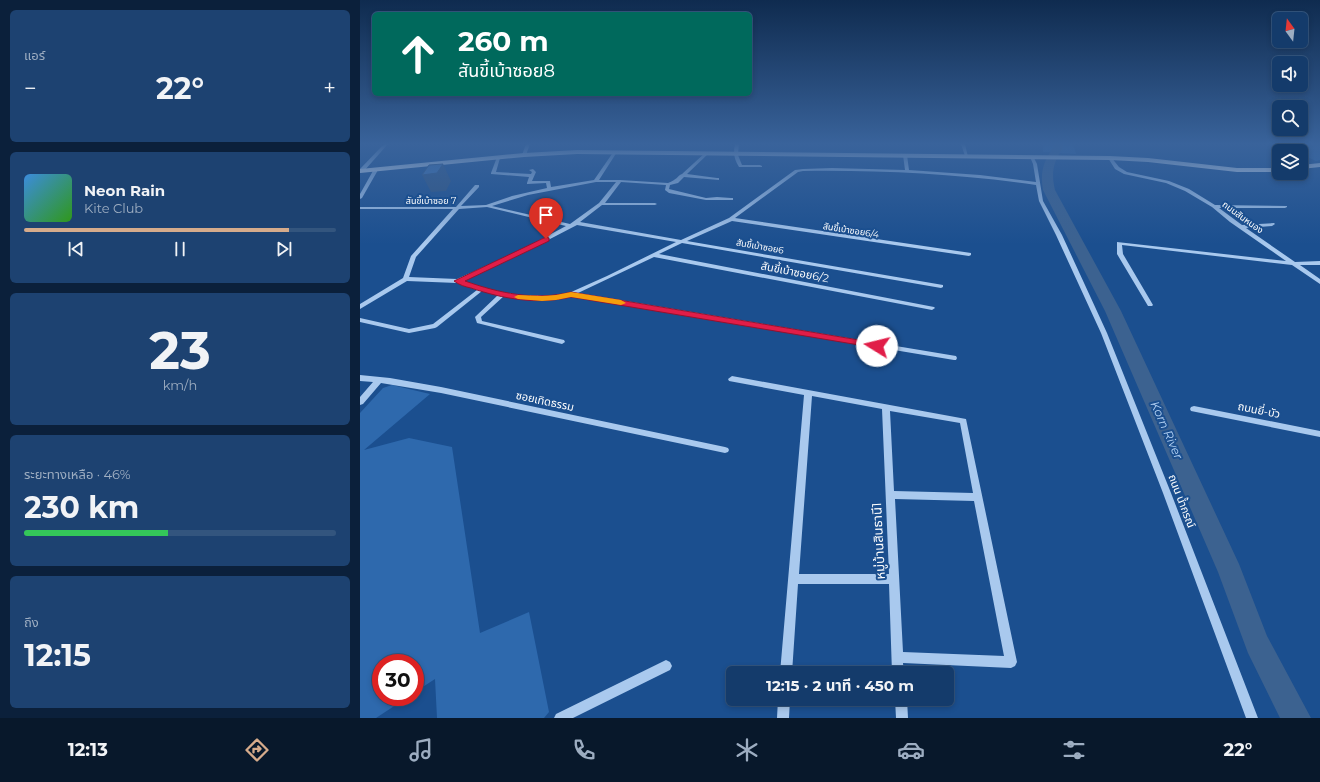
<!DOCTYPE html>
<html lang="th">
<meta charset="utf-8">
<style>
body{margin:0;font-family:Montserrat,"Noto Sans Thai",sans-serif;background:#1d4271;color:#f1f3f6;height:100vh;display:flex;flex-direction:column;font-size:15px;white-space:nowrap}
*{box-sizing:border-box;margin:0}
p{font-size:13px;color:#9dadc1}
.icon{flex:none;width:22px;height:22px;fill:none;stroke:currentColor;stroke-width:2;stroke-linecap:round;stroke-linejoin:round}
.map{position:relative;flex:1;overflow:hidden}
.sheet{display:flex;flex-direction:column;gap:10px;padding:10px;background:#0b203b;width:360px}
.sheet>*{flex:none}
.guide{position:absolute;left:12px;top:12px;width:380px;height:84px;border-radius:6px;box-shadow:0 2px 6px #0003,0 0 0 1px #33557e;background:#00695c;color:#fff;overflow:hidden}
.needle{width:26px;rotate:345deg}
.tools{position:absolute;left:912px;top:12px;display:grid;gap:8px}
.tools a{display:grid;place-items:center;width:36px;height:36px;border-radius:6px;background:#143b6b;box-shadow:0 2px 6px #0003,0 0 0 1px #33557e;font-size:20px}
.speed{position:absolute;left:12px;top:654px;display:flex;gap:8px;font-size:20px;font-weight:700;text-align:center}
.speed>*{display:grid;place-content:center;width:52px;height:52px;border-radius:50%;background:#143b6b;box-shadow:0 2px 6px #0003,0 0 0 1px #33557e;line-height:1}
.speed .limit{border:6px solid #d22;background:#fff;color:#111}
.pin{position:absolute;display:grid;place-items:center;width:34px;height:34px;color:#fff;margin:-41px -17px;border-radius:50% 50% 50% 0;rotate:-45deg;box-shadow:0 0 4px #0007}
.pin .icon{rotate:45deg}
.me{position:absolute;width:44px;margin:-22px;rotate:279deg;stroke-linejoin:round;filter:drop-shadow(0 0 3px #0008)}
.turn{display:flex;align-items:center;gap:14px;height:84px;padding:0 20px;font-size:18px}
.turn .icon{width:52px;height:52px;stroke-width:2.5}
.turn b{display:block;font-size:28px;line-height:34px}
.big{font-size:30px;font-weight:700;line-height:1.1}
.sheet .card{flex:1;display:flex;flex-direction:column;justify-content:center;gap:6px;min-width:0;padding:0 14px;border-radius:6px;background:#1d4271}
.sheet .dial{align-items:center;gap:0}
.dial b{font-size:52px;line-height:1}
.song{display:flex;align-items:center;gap:12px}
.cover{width:48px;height:48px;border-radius:6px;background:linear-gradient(135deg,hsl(210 70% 55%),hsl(110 70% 35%))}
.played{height:4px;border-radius:2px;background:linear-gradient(90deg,#d6ab8b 85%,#33557e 85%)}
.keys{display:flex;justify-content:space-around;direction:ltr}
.heat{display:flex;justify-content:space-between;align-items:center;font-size:22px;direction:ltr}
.charge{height:6px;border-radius:3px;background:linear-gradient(90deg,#34c759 46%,#33557e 0)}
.trip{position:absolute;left:366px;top:666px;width:228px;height:40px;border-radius:6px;background:#143b6b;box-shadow:0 2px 6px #0003,0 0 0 1px #33557e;font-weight:700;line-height:40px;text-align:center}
.tabs{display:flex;height:64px;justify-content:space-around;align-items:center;background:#08182b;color:#9dadc1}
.tabs .icon{width:28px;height:28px}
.tabs .active{color:#d6ab8b}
.tabs b{font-size:18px;color:#f1f3f6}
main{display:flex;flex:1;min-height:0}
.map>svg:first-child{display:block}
.green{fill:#2e69ad}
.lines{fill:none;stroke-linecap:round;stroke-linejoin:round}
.river{fill:#3c6290;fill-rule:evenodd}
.minor{fill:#a9c9ee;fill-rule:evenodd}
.major{fill:#f0f6ff;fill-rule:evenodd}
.shaded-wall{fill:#305480}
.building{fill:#4478b7;stroke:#305480}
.route{fill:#e11d48;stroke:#92132f}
.slow{fill:#f59e0b}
.labels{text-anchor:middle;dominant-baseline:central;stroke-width:4;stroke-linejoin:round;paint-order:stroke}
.far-street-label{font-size:9px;fill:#fff;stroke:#1b4f8f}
.street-label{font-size:11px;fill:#fff;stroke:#1b4f8f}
.water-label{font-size:12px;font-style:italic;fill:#b5d3f5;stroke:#1b4f8f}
.near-street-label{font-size:13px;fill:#fff;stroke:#1b4f8f}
</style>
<main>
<section class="sheet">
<div class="card"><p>แอร์</p>
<div class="heat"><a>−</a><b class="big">22°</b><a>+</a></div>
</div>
<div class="card">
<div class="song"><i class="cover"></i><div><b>Neon Rain</b><p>Kite Club</p></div></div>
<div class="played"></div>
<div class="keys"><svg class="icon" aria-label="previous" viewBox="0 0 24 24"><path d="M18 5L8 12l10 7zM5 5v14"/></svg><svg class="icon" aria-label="pause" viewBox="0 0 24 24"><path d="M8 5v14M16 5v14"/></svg><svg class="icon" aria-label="next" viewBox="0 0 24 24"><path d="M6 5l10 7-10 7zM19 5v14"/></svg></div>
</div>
<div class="card dial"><b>23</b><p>km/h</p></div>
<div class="card"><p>ระยะทางเหลือ · 46%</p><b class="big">230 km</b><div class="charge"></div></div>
<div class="card"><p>ถึง</p><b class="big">12:15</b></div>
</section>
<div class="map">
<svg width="960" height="718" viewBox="0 0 960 718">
<rect width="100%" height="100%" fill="#1b4f8f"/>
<!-- green -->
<path class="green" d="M683,144h30l3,10 -33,-2z
M920,144h40v16l-4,1 -15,-7v-3h-5z
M32,385l38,9 -66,56 45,-12 43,9 28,186 49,-21 20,100 -5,6h-107l-2,-39 -20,13v-29h-34v34h27l-32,21h-16v-305l23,-25z"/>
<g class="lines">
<!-- river -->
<path class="river" d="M692,144h10l1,4c-10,14 -12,25 -8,42l66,121 118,253 28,72 44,82h-31l-32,-65 -30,-81 -113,-261 -62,-121c-3,-17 0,-28 10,-42z"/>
<!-- minor -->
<path class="minor" d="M24,144h4l-24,27h-4v-2z
M166,144h4l-4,11 -2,1 -2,-1z
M375,144h4l-1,11 4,10h18l2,1v1h-23c-5,-8 -6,-14 -4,-23z
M601,144h4l3,13 -3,-1z
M254,151l3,1 -18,28h21l48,3c9,-3 9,-7 14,-9l24,-22h2v2l-21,20 30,4h2v2l-35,-3 -6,6 -8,2 -1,4 37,9 11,-1 14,1h2v2h-27l-37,-7 -4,-3 1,-5 -45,-3 -16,21h50l2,1 -2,1h-53l-22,17 101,18 48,-22 66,-48 8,-1 29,-1 73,2 -2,-15 2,-1 2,1 2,15 71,5 56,7 -3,-18 -3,-7 3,-1 4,8 6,37 19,34 45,98 64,160 87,225h-12l-83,-225 -62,-160 -45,-98 -17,-34 -3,-16c-78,-11 -154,-15 -233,-14l-5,1 -63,46 236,35v2l-2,1 -237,-35 -45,20 256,44v2l-2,1 -259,-45 -23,11 275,53 1,1 -3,2 -278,-53 -76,36 378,63 1,2 -1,2h-2l-383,-64 -15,4 -37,-1 -15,-3 -23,21 1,4 82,19 1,2 -3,2 -85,-21 -2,-6 1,-1 22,-21 -16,-4 -45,36 -2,1 -26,5 -49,-11v-4l49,11 24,-5 44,-34 -20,-7 -50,-2 -47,28v-5l43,-26 8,-22 42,-47h-93v-2h96l19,-22h4v2l-18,19 25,-1 26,-9 35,-8 -1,-5 -19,1v-1l2,-6 -38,-3v-1l6,-16 3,1 -4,14 35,2 1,-2 -3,-2 4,-1 3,3 -4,9h18l1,6 43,-7zM236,182h20l-17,21 -29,21 -78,-18 36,-11zM127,207l79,19 -47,25 -62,28 -48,-2 7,-20 43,-48zM217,225l99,17 -69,34 -38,17 -13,3 -37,-1 -29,-5 -27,-9 60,-28z
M749,157h2l8,10 8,5 42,9 20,8 26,16 72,1v1l-2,1h-66l23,17 32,-2 1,1 -3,2 -26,2 49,34 25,-1v4h-20l20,14v5l-28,-19 -170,-20 1,9 30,51 -1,1h-4l-31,-52v-12l169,19 -56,-39 -18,-15 -27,-16 -19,-8 -42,-9 -9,-5 -7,-11z
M14,169l4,1 -16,28 -2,1v-5z
M0,375l30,3 51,9 284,60 3,1 1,2 -1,2 -3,1 -284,-60 -60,-10 -18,21 -3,1v-8l13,-15 -13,-1z
M372,376l234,43 51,243 -2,4 -4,2 -108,-5 1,10h-12l-3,-89h-91l-6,89h-12l24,-278 -75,-14 -1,-2zM452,396l70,13 7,165h-90zM530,411l70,12 13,70 -79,-2zM535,499l79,2 30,155 -101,-4z
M834,406l126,25v6l-129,-26 -1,-2 1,-2z
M306,660l4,2 2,4 -2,4 -97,48h-19l2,-4z
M418,699h12l-1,19h-12z
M535,699h12l1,19h-12z"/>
<!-- major -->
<path class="major" d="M217,150l533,6 38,2 89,10h42v4h-42l-89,-10 -38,-2 -533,-6 -53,3 -164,16v-4l164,-16z
M960,163v4l-19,2v-4z"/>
</g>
<!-- shaded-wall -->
<path class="shaded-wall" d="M83,164l8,17 -5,10 -15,1 -9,-17z"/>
<!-- building -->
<path class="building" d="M83,164l-6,9 -15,2 7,-10z"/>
<!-- sky -->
<linearGradient id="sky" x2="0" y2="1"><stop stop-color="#0f2b4f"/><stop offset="0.59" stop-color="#39639b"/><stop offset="1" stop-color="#39639b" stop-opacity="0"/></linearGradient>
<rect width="960" height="244" fill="url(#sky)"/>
<!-- route -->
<path class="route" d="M186,237l3,1v3l-84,40c34,12 70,20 106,11l306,51 5,3 -5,2 -306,-51c-33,8 -68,2 -100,-9 -5,-1 -12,-3 -17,-7z"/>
<!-- slow -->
<path class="slow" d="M211,292l50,8 5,3 -5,2 -50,-8 -15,3 -14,1 -24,-2 -4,-2 4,-2 24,1 14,-1z"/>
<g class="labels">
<!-- far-street labels -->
<g class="far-street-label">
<text x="71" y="200">สันขี้เบ้าซอย 7</text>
<text transform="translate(883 217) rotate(36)">ถนนสันหนอง</text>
<text transform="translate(491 230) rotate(9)">สันขี้เบ้าซอย6/4</text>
<text transform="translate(400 246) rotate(10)">สันขี้เบ้าซอย6</text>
</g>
<!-- street labels -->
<g class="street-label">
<text transform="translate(435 272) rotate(11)">สันขี้เบ้าซอย6/2</text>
<text transform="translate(185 401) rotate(12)">ซอยเทิดธรรม</text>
<text transform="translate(899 410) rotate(11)">ถนนยี่-บัว</text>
<text transform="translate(822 501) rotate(69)">ถนน น้ำกรณ์</text>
</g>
<!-- water labels -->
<g class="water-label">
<text transform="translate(807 430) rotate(66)">Korn River</text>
</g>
<!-- near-street labels -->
<g class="near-street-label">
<text transform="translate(518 541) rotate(-93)">หมู่บ้านสินธานี1</text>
</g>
</g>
</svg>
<div class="tools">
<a><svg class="needle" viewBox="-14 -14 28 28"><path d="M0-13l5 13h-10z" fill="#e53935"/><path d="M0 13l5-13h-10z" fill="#9dadc1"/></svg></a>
<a><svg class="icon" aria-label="sound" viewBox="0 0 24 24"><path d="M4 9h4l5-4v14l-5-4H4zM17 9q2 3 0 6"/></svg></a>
<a><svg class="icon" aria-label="search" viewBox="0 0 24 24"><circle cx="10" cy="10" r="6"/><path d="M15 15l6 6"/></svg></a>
<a><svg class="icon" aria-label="layers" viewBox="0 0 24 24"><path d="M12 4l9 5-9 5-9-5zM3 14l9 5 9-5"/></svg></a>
</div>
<div class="speed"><div class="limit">30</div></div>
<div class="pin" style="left:186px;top:239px;background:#d93025"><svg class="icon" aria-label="arrive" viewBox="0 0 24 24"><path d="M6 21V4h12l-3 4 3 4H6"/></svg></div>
<svg class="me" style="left:517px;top:346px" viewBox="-20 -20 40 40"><circle r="19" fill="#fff"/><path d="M0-13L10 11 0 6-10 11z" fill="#e11d48"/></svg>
<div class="trip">12:15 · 2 นาที · 450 m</div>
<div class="guide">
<div class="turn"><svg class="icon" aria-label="ahead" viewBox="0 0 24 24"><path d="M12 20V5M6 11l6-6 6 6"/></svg><div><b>260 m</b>สันขี้เบ้าซอย8</div></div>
</div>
</div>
</main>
<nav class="tabs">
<b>12:13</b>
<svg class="icon active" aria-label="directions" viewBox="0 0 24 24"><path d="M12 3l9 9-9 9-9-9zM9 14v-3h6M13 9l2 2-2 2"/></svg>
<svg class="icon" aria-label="music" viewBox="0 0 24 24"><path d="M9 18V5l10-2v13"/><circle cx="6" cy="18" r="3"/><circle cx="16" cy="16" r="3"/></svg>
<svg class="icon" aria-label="phone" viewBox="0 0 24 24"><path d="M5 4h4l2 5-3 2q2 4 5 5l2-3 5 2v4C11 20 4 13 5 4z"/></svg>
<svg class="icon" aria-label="climate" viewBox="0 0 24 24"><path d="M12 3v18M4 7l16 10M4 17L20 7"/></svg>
<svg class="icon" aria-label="car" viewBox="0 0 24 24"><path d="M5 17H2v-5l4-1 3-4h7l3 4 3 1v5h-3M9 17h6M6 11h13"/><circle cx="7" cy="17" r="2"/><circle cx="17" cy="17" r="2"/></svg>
<svg class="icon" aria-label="filters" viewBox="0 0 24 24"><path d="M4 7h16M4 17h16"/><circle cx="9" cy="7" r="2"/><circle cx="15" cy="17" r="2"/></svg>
<b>22°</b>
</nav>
